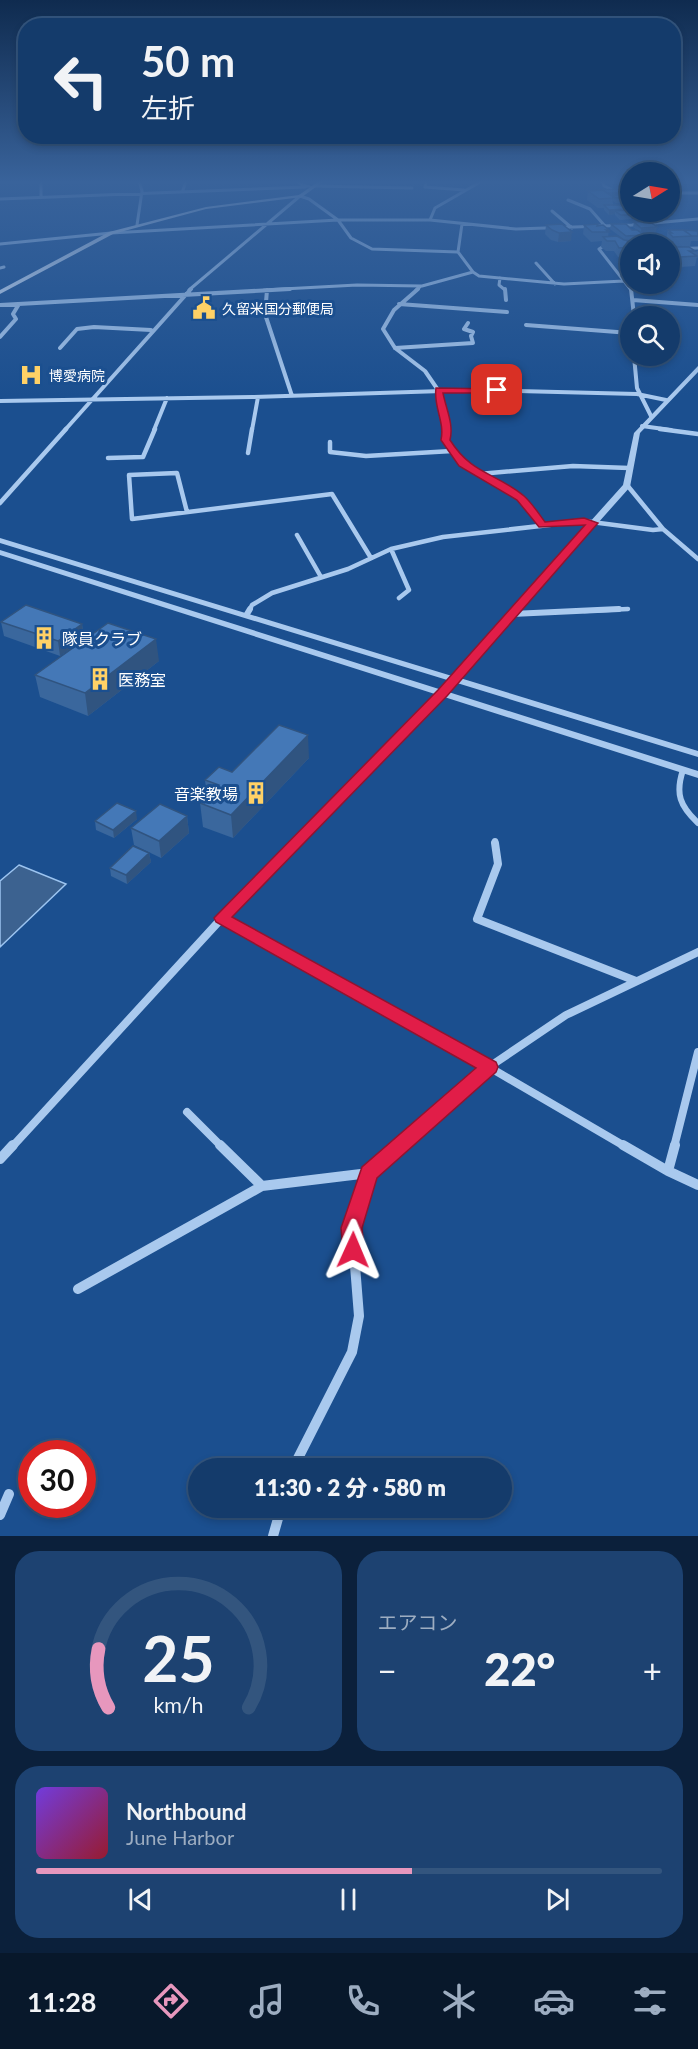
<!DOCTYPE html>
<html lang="ja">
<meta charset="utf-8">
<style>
body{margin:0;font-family:Lato,"Noto Sans JP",sans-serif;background:#1d4271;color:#f1f3f6;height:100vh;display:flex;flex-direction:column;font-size:22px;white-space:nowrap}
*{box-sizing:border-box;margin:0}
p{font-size:20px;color:#9dadc1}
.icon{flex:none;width:33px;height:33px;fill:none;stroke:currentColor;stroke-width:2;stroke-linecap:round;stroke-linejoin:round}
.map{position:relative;height:1536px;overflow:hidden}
.sheet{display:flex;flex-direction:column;gap:15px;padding:15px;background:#0b203b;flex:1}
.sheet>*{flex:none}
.guide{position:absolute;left:18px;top:18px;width:663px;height:126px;border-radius:24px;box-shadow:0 3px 9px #0003,0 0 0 2px #33557e;background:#143b6b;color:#f1f3f6;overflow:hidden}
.needle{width:39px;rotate:79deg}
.fabs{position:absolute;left:620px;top:162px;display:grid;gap:12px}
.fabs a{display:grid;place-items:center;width:60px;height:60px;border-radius:50%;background:#143b6b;box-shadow:0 3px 9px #0003,0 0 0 2px #33557e;font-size:30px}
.speed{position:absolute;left:18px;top:1440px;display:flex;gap:12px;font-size:30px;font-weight:700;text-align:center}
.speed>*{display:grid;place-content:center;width:78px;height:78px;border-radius:50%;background:#143b6b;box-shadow:0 3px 9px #0003,0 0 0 2px #33557e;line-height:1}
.speed .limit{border:9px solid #d22;background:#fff;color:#111}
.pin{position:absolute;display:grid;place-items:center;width:51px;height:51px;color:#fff;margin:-26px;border-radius:12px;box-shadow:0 3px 9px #0006}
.me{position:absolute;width:66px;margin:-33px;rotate:1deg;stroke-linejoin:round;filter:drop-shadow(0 0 4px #0008)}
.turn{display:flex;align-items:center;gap:21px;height:126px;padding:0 24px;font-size:27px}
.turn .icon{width:78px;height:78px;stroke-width:2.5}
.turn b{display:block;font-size:42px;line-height:51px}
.big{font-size:45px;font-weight:800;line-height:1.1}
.sheet .widget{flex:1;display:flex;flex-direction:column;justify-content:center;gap:9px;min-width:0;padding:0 21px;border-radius:24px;background:#1d4271}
.sheet .dial{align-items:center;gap:0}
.dial svg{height:156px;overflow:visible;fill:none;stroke:#33557e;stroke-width:7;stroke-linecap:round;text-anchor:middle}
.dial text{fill:#f1f3f6;stroke:none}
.song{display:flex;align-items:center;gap:18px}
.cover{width:72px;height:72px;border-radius:9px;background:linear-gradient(135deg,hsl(260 70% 55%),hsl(350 70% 35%))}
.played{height:6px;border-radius:3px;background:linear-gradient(90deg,#e797bd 60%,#33557e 60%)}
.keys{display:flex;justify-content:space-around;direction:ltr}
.heat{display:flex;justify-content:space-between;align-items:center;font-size:33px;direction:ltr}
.sheet .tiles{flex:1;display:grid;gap:15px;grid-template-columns:1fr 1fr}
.widget:last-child{grid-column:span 2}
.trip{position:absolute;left:188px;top:1458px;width:324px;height:60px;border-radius:30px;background:#143b6b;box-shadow:0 3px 9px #0003,0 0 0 2px #33557e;font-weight:800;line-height:60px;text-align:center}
.dock{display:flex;height:96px;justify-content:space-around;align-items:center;background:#08182b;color:#9dadc1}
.dock .icon{width:42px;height:42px}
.dock .current{color:#e797bd}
.dock b{font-size:27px;color:#f1f3f6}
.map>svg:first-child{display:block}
.water{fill:#3c6290;stroke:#9cc4f0;stroke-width:1.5}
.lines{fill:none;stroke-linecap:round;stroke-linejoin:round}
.minor-far5{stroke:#a9c9ee;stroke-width:3}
.minor-far4{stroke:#a9c9ee;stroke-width:4}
.minor-far3{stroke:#a9c9ee;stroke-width:4.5}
.minor-far2{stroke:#a9c9ee;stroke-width:6}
.minor-far1{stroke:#a9c9ee;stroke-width:8}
.minor{stroke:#a9c9ee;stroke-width:10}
.tertiary{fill:#a9c9ee;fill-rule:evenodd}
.secondary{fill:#d6e6fa;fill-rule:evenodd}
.wall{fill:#3a679d}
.shaded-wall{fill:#305480}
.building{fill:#4478b7;stroke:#305480;stroke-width:1.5}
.route{fill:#e11d48;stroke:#92132f;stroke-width:1.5}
.labels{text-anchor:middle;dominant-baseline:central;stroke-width:6;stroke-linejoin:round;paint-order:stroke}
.far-poi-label{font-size:14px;fill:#fff;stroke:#1b4f8f;text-anchor:start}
.poi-label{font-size:16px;fill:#fff;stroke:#1b4f8f;text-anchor:start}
</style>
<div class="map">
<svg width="698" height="1536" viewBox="0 0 698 1536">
<rect width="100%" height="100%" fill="#1b4f8f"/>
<!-- water -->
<path class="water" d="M19,865l47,19 -66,63v-66z"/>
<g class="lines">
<!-- minor-far5 -->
<path class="minor-far5" d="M41,181v16
M602,181l2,5 13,6h13
M426,183l-1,4 39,3
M315,186l97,2
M183,190l3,-9
M669,193h29
M0,199l305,-12
M568,200l22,9 15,17
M552,211l20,17
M430,220l5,-12 47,-27
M462,224l-4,28 15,20 6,4 85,8 60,-3
M137,225l5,-34 -3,-10
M0,244l111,-11 227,-13h92l86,9 116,-4 66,-6
M607,244l-8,5 32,41
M669,249l29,-1
M536,263l19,21
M0,268l4,-1
M500,278l-1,7 6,5
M189,290l111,-94 9,3 29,21 13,18 21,11 86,3
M264,290l93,-5 65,1 51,-14
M416,290l5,-4"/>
<!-- minor-far4 -->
<path class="minor-far4" d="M418,289l-24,21 -11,19 12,19 30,23 13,19 10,40
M505,289l1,11
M631,289l3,27
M267,290l-2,24 27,82
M633,300l65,5
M399,304l108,8
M0,305l290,-16
M526,325l104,8
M0,337l16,-18 -3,-5 6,-10
M60,348l17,-19 17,-2 57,3
M395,348l78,-5 -2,-7 2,-4 -9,-3 4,-6
M634,356l3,32 14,28
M0,401l252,-4 222,-7 163,4 29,6
M642,426l29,4
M65,430l126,-141
M154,430l13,-32
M252,430l6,-33"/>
<!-- minor-far3 -->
<path class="minor-far3" d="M448,429l-2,11 17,24 58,34 21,27
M660,429l38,5
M330,442v10l36,4 86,-5
M248,453l4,-24
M108,458l35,-1 12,-28
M479,474l94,-8 56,2
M627,485l36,44
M0,503l66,-74
M187,512l-10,-39 -48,2 3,44 200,-25 39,64
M297,535l24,42
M391,549l18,41 -10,8
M249,611l3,-6 20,-12 76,-24 43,-20 52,-12 141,-16 69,9 10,-1 35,30
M584,611l44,-2"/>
<!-- minor-far2 -->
<path class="minor-far2" d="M247,614l3,-5
M512,614l107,-5
M683,770c-8,24 -3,36 15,53
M495,841v4
M293,845l162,-167"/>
<!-- minor-far1 -->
<path class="minor-far1" d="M495,843l3,21 -21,55 159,62
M222,918l267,149 137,80
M187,1112l35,35
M12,1147l210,-229 73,-75
M399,1147l90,-80 77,-52 132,-63
M674,1147l24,-95"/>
<!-- minor -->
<path class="minor" d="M220,1145l42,41
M623,1145l45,26 30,14
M0,1159l13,-14
M668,1171l7,-26
M78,1289l184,-103 107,-13 32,-28
M293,1468l59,-116 7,-36 -7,-88 17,-55
M0,1515l9,-21
M273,1536l8,-28"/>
<!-- tertiary -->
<path class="tertiary" d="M294,181c3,0 18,5 20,6l-10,1z
M698,366v6l-58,61 -10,54 -170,191 238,73v6l-698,-214v-5l452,138 171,-191 11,-52z
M0,550l698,221v7l-698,-223z"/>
<!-- secondary -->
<path class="secondary" d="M319,181h5l-22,16 -96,12 -93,25 -113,60v-4l109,-58 97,-25 93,-12z"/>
</g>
<!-- wall -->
<path class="wall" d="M588,191l34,2v2l8,3v4l-14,1 -3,-2v4l12,5 7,5 -1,4 -11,1 -5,-5v-1l-6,1 -5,-5v-2h-6l-11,-8z
M634,222l22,10 -14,1 2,2v5h-18l4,4v16v-3h-12l-4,-6h-8l-5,-4 1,-6 -11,1 -8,-8 1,-9 14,1 11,4 -1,7 17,3 -15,-11 1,-5 21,6h5l-4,-3z
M562,224l9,17 -13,1 -7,-2 -6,-6 1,-9z
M668,230l30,1v10h-7l-1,5 -18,1 -5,-5 1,-2 -2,-1z
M669,247l26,4v4v-4h3v7l-1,-1 -2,9 -15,1h1v5l-12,1v-11h3l-3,-3z
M1,622l81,2 2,15 -24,17 -56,-20z
M159,661l-71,55 -48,-19 -5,-22z
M309,758l-76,80 -30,-11 -3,-24 7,-6 -2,-17 27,-8z
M187,816l2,17 -28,25 -27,-13 -3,-17z
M137,819l-23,19 -18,-8 -1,-9z
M149,853l2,9 -24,22 -16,-8 -1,-8z"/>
<!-- shaded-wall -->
<path class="shaded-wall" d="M625,209v4l-10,-2v3l-6,1v-5z
M657,227l-1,5 -15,1v-5z
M572,232l-1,9 -13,1 1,-9z
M82,624l2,15 -24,17 -2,-15z
M156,639l3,22 -71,55 -3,-23z
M308,735l1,23 -76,80 -2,-23z
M136,811l1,8 -23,19 -1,-8z
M187,816l2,17 -28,25 -2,-17z
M149,853l2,9 -24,22 -1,-9z"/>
<!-- building -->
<path class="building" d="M617,189l5,4h-15l-4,-3h-5z
M603,190l11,8 -15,1 -11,-8z
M611,195h14l5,3h-14z
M604,205h15l6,4 -16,1z
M627,210l5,5h-11l-6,-4z
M634,222h16l7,5 -16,1z
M562,224l10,8 -13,1 -7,-3 -6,-5z
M598,224l-1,2 6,-1 6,5h-3l3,2h-17l-8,-7z
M611,224h15l6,6h5l7,5 -18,1z
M668,230h15l9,6 -19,1 -4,-4h3z
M684,230l14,1v5h-6z
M617,236l7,4 7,1 3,3h-4v3l-11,1 -4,-7h-8l-4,-4z
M669,247h20l6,4h-6l8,5 -18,1z
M669,262h5l7,5h-12z
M26,605l56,19 -24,17 -57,-19z
M108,623l48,16 -71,54 -50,-18z
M279,725l29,10 -77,80 -31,-12 19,-18 -14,-5 14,-13 13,5z
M117,803l19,8 -23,19 -18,-9z
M160,804l27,12 -28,25 -28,-13z
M133,846l16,7 -23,22 -16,-7z"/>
<!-- sky -->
<linearGradient id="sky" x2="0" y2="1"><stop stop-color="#0f2b4f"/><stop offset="0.46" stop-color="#39639b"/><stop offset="1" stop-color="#39639b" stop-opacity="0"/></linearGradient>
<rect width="698" height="396" fill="url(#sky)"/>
<!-- route -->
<path class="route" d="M436,388l64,1 2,1 -5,3h-54c3,16 11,31 7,47 22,35 47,33 74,56 8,7 15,18 21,26l39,-4 14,5 -151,173 -215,221 264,145 2,5 -2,5 -119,106 -15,50 2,22 -3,6 -8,3 -7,-3 -3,-6 -2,-22 21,-61 114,-99 -260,-146 -2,-4 224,-228 147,-165 -46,2 -22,-27 -58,-34 -18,-26c4,-18 -8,-34 -5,-52z"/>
<!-- icons -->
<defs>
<g id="civic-bare" transform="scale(1.8)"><path d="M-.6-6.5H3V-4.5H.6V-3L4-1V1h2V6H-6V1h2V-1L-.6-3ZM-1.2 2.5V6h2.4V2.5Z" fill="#ffd166" stroke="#1b4f8f" stroke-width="2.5" paint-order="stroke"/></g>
<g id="hospital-bare" transform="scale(1.8)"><path d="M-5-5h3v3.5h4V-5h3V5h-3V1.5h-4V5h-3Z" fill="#ffd166" stroke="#1b4f8f" stroke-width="2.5" paint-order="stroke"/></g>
<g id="building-bare" transform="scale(1.8)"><path d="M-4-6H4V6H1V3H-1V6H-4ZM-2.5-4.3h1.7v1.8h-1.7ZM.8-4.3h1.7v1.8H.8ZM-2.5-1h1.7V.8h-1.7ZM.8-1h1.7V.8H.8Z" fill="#ffd166" stroke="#1b4f8f" stroke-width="2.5" paint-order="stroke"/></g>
</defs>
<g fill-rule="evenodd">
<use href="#civic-bare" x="204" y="308"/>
<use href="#hospital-bare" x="31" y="375"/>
<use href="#building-bare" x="44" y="638"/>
<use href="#building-bare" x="100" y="679"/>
<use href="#building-bare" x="256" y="793"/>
</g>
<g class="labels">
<!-- far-poi labels -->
<g class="far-poi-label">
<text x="222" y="308">久留米国分郵便局</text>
<text x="49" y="375">博愛病院</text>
</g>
<!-- poi labels -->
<g class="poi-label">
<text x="62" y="638">隊員クラブ</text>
<text x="118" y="679">医務室</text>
<text x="238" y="793" text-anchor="end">音楽教場</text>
</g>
</g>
</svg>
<div class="fabs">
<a><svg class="needle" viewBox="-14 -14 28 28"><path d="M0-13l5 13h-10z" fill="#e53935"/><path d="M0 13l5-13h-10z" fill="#9dadc1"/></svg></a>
<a><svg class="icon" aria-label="sound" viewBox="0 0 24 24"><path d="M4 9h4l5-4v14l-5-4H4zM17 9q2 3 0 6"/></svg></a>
<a><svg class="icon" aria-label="search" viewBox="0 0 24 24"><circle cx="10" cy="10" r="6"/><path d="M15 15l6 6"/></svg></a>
</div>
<div class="speed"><div class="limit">30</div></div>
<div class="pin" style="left:497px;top:390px;background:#d93025"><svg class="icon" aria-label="arrive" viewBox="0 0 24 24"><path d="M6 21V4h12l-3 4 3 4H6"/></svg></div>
<svg class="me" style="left:353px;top:1250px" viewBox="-20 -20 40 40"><path d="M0-17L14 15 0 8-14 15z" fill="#e11d48" stroke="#fff" stroke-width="4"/></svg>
<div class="trip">11:30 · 2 分 · 580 m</div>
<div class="guide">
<div class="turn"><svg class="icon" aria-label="left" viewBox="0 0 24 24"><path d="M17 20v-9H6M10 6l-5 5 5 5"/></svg><div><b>50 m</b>左折</div></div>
</div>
</div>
<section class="sheet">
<div class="tiles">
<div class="widget dial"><svg viewBox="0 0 100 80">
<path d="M14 69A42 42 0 1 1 86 69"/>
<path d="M14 69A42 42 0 0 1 9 39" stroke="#e797bd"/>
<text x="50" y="56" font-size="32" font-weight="700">25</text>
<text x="50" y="72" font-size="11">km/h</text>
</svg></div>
<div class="widget"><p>エアコン</p>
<div class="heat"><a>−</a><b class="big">22°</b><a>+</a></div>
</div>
<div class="widget">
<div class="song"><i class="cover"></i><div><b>Northbound</b><p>June Harbor</p></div></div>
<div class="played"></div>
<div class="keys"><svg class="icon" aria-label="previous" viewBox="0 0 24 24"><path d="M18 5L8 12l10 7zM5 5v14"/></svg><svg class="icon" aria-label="pause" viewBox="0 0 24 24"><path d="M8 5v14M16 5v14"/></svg><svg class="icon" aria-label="next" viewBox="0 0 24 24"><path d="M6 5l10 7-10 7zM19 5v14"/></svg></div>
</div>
</div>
</section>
<nav class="dock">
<b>11:28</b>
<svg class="icon current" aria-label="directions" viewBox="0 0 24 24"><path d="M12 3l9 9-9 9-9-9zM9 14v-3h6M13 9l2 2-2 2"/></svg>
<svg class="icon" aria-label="music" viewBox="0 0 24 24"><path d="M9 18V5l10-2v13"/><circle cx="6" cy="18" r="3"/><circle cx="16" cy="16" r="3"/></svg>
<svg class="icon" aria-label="phone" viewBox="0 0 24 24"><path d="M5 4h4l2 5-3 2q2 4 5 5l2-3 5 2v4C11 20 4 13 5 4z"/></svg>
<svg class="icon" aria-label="climate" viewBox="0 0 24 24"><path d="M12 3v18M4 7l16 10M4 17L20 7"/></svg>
<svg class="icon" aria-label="car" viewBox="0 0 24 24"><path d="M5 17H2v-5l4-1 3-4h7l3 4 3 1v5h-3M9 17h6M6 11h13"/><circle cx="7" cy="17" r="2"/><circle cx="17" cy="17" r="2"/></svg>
<svg class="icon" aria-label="filters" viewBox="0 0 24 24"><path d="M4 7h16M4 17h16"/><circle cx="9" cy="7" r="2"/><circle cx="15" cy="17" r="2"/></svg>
</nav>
